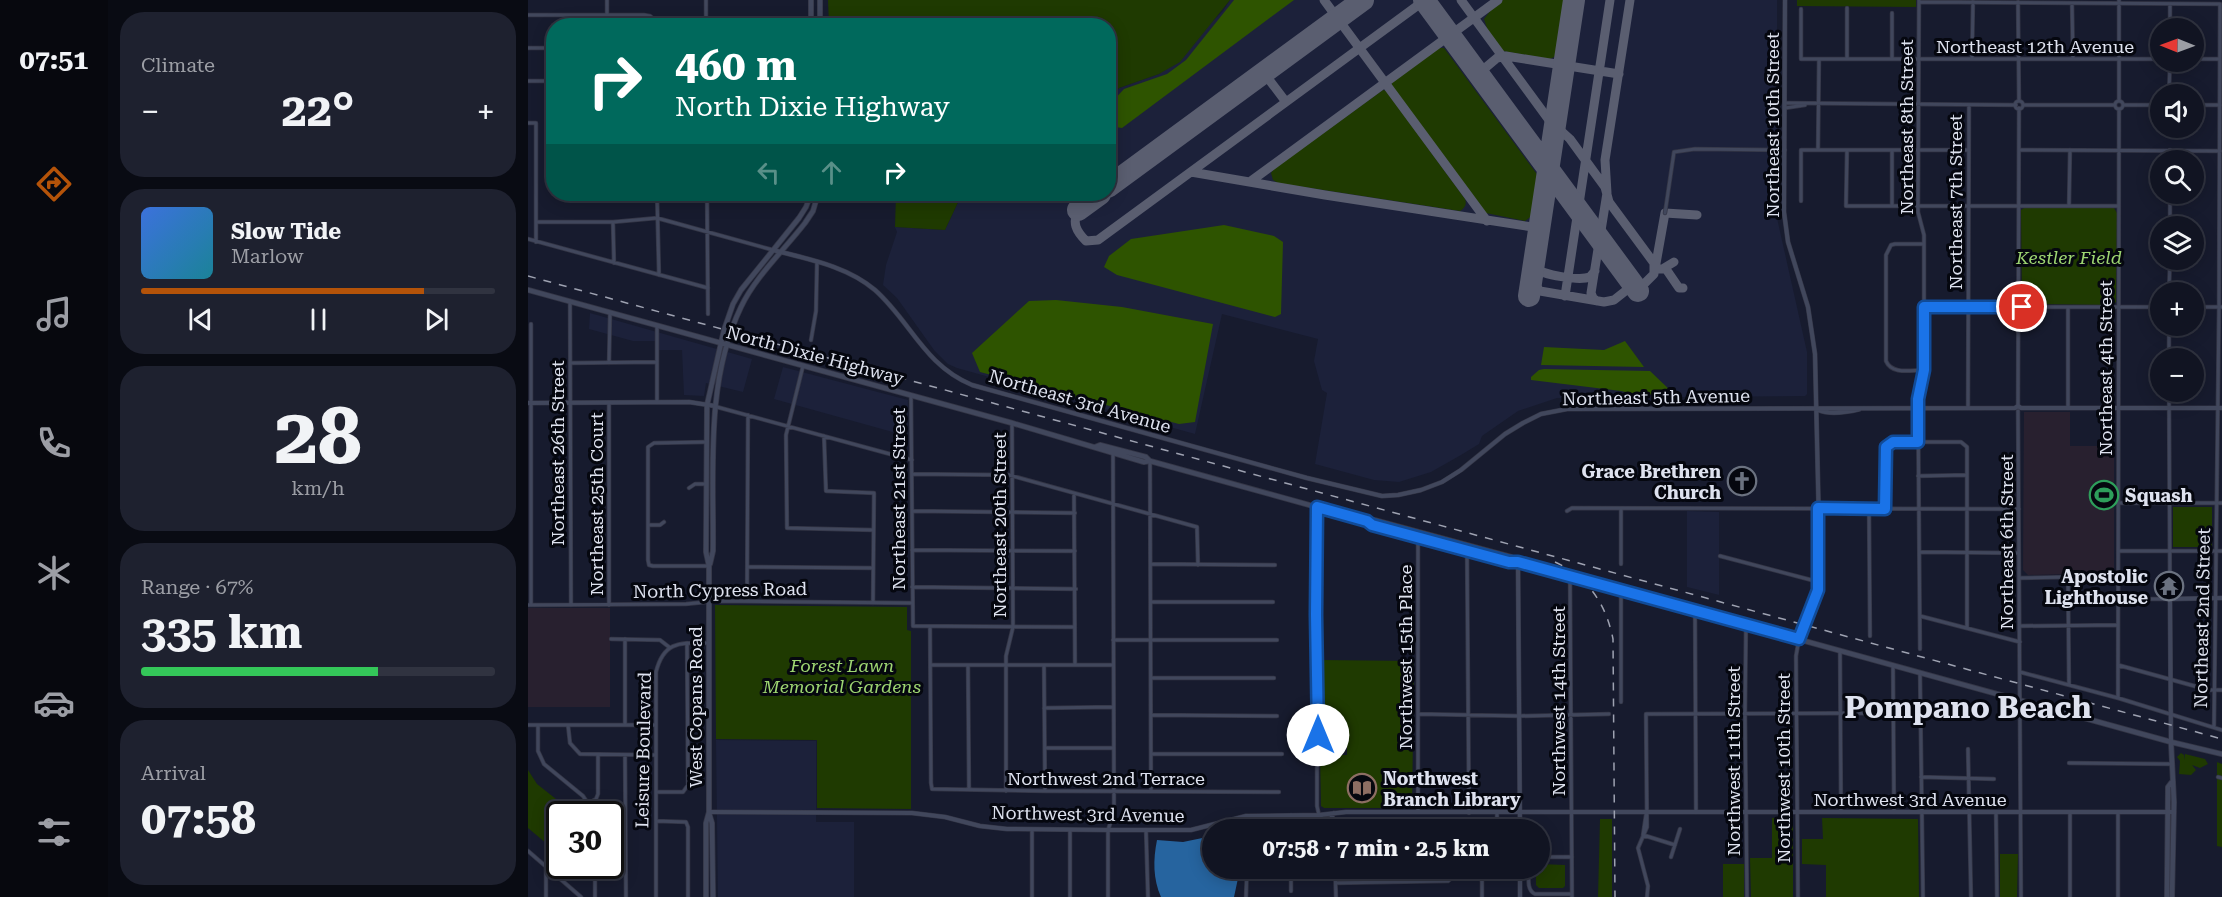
<!DOCTYPE html>
<meta charset="utf-8">
<style>
body{margin:0;font-family:"Roboto Serif",serif;background:#1e212f;color:#f1f3f6;height:100vh;display:flex;flex-direction:column;font-size:22px;white-space:nowrap}
*{box-sizing:border-box;margin:0}
p{font-size:20px;color:#9c9ea5}
.icon{flex:none;width:33px;height:33px;fill:none;stroke:currentColor;stroke-width:2;stroke-linecap:round;stroke-linejoin:round}
.map{position:relative;flex:1;overflow:hidden}
.drawer{display:flex;flex-direction:column;gap:12px;padding:12px;background:#090b13;width:420px}
.drawer>*{flex:none}
.top-card{position:absolute;left:18px;top:18px;width:570px;height:183px;border-radius:24px;box-shadow:0 3px 15px #0003,0 0 0 2px #303340;background:#00695c;color:#fff;overflow:hidden}
.needle{width:39px;rotate:271deg}
.tools{position:absolute;left:1622px;top:18px;display:grid;gap:12px}
.tools a{display:grid;place-items:center;width:54px;height:54px;border-radius:50%;background:#111422;box-shadow:0 3px 15px #0003,0 0 0 2px #303340;font-size:30px}
.speed{position:absolute;left:18px;top:801px;display:flex;gap:12px;font-size:30px;font-weight:700;text-align:center}
.speed>*{display:grid;place-content:center;width:78px;height:78px;border-radius:50%;background:#111422;box-shadow:0 3px 15px #0003,0 0 0 2px #303340;line-height:1}
.speed .limit{border:3px solid #111;border-radius:9px;background:#fff;color:#111}
.pin{position:absolute;display:grid;place-items:center;width:51px;height:51px;color:#fff;margin:-26px;border:3px solid #fff;border-radius:50%;box-shadow:0 2px 6px #0007}
.me{position:absolute;width:66px;margin:-33px;rotate:0deg;stroke-linejoin:round;filter:drop-shadow(0 0 4px #0008)}
.turn{display:flex;align-items:center;gap:21px;height:126px;padding:0 30px;font-size:27px}
.turn .icon{width:78px;height:78px;stroke-width:2.5}
.turn b{display:block;font-size:42px;line-height:51px}
.lanes{display:flex;align-items:center;height:57px;padding:0 30px;background:#0003;justify-content:center;gap:30px;direction:ltr}
.lanes .off{opacity:.35}
.big{font-size:45px;font-weight:700;line-height:1.1}
.drawer .widget{flex:1;display:flex;flex-direction:column;justify-content:center;gap:9px;min-width:0;padding:0 21px;border-radius:24px;background:#1e212f}
.drawer .dial{align-items:center;gap:0}
.dial b{font-size:78px;line-height:1}
.song{display:flex;align-items:center;gap:18px}
.cover{width:72px;height:72px;border-radius:9px;background:linear-gradient(135deg,hsl(220 70% 55%),hsl(190 70% 35%))}
.played{height:6px;border-radius:3px;background:linear-gradient(90deg,#b45309 80%,#303340 80%)}
.keys{display:flex;justify-content:space-around;direction:ltr}
.heat{display:flex;justify-content:space-between;align-items:center;font-size:33px;direction:ltr}
.charge{height:9px;border-radius:4px;background:linear-gradient(90deg,#34c759 67%,#303340 0)}
.trip{position:absolute;left:674px;top:819px;width:348px;height:60px;border-radius:30px;background:#111422;box-shadow:0 3px 15px #0003,0 0 0 2px #303340;font-weight:700;line-height:60px;text-align:center}
main{display:flex;flex:1;min-height:0}
.tabs{display:flex;flex-direction:column;width:108px;justify-content:space-around;align-items:center;background:#07080e;color:#9c9ea5}
.tabs .icon{width:42px;height:42px}
.tabs .active{color:#b45309}
.tabs b{font-size:27px;color:#f1f3f6}
.map>svg:first-child{display:block}
.built{fill:#1c213a}
.education{fill:#28202f}
.green{fill:#1f3a01}
.forest{fill:#2e5400}
.water{fill:#26649f}
.lines{fill:none;stroke-linecap:round;stroke-linejoin:round}
.taxiway{stroke:#5a5e70;stroke-width:9}
.runway{stroke:#5a5e70;stroke-width:22}
.minor-casing{stroke:#343646;stroke-width:4.5}
.tertiary-casing{stroke:#343646;stroke-width:5}
.secondary-casing{stroke:#343646;stroke-width:6}
.minor{stroke:#41475c;stroke-width:3}
.tertiary{stroke:#41475c;stroke-width:4}
.secondary{stroke:#41475c;stroke-width:4.5}
.rail{stroke:#9ea2b1;stroke-width:1.5;stroke-dasharray:8 8;stroke-linecap:butt}
.route-casing{stroke:#114b97;stroke-width:15}
.route{stroke:#1a73e8;stroke-width:10}
.labels{text-anchor:middle;dominant-baseline:central;stroke-width:6;stroke-linejoin:round;paint-order:stroke}
.street-label{font-size:18px;fill:#dee2ef;stroke:#05070f}
.park-label{font-size:18px;font-style:italic;fill:#9ed672;stroke:#05070f}
.poi-label{font-size:18px;font-weight:bold;fill:#dee2ef;stroke:#05070f;text-anchor:end}
.town-label{font-size:30px;font-weight:bold;fill:#dee2ef;stroke:#05070f}
</style>
<main>
<nav class="tabs">
<b>07:51</b>
<svg class="icon active" aria-label="directions" viewBox="0 0 24 24"><path d="M12 3l9 9-9 9-9-9zM9 14v-3h6M13 9l2 2-2 2"/></svg>
<svg class="icon" aria-label="music" viewBox="0 0 24 24"><path d="M9 18V5l10-2v13"/><circle cx="6" cy="18" r="3"/><circle cx="16" cy="16" r="3"/></svg>
<svg class="icon" aria-label="phone" viewBox="0 0 24 24"><path d="M5 4h4l2 5-3 2q2 4 5 5l2-3 5 2v4C11 20 4 13 5 4z"/></svg>
<svg class="icon" aria-label="climate" viewBox="0 0 24 24"><path d="M12 3v18M4 7l16 10M4 17L20 7"/></svg>
<svg class="icon" aria-label="car" viewBox="0 0 24 24"><path d="M5 17H2v-5l4-1 3-4h7l3 4 3 1v5h-3M9 17h6M6 11h13"/><circle cx="7" cy="17" r="2"/><circle cx="17" cy="17" r="2"/></svg>
<svg class="icon" aria-label="filters" viewBox="0 0 24 24"><path d="M4 7h16M4 17h16"/><circle cx="9" cy="7" r="2"/><circle cx="15" cy="17" r="2"/></svg>
</nav>
<section class="drawer">
<div class="widget"><p>Climate</p>
<div class="heat"><a>−</a><b class="big">22°</b><a>+</a></div>
</div>
<div class="widget">
<div class="song"><i class="cover"></i><div><b>Slow Tide</b><p>Marlow</p></div></div>
<div class="played"></div>
<div class="keys"><svg class="icon" aria-label="previous" viewBox="0 0 24 24"><path d="M18 5L8 12l10 7zM5 5v14"/></svg><svg class="icon" aria-label="pause" viewBox="0 0 24 24"><path d="M8 5v14M16 5v14"/></svg><svg class="icon" aria-label="next" viewBox="0 0 24 24"><path d="M6 5l10 7-10 7zM19 5v14"/></svg></div>
</div>
<div class="widget dial"><b>28</b><p>km/h</p></div>
<div class="widget"><p>Range · 67%</p><b class="big">335 km</b><div class="charge"></div></div>
<div class="widget"><p>Arrival</p><b class="big">07:58</b></div>
</section>
<div class="map">
<svg width="1694" height="897" viewBox="0 0 1694 897">
<rect width="100%" height="100%" fill="#171b2e"/>
<!-- built -->
<path class="built" d="M702,0h547v218l30,134v42l-2,2 -248,2 -39,13 -36,25 -3,8 -18,11 -30,17 -32,10 -25,-2 -59,-16 12,-71 -5,-3 -8,-29 4,-22 -96,-25 -27,120 -238,-66 -9,-4 -14,-14 -37,-52 -14,-13 3,-20 11,-33 -2,-5 50,3 17,-36h146l1,-92 10,-14 40,-14 64,-63z
M62,313l162,46 -9,33 -37,-9 -2,13 -20,-1 -2,-45h-23v-9h-26l-44,-12z
M255,367l125,33 -1,36 -133,-37z
M1159,511l32,1v83l-32,-8z
M188,740l100,1v81h38v75h-136z"/>
<!-- education -->
<path class="education" d="M1496,412h46v34h44v127l-86,2 -5,-5z
M0,608h82v99h-82z"/>
<!-- green -->
<path class="green" d="M300,0h402l-50,62 -21,12 -40,14 -10,14 -1,-76 -279,-1z
M975,0h62l-9,56 -6,3 -47,-8 -15,-20 -4,-12 7,-9z
M1269,0h119v7l-119,-1z
M911,48h5l95,129 -6,38 -8,6 -39,-8 -94,-126v-4z
M855,90l3,1 79,108c2,5 0,9 -5,12l-182,-28 -5,-3 -2,-7 3,-4z
M368,194h66l-17,36 -50,-3z
M1496,208h90l3,5 -1,89 -4,3 -90,-1 -1,-94z
M1645,507h39v40h-39z
M187,605l192,2v23l4,1v178l-94,-1v-68l-101,-1z
M792,660l94,1 -2,147h-88l-3,-2 -1,-51h27v-33h-27z
M1653,753l3,2v5l1,-6 20,5 3,5 -8,4 -8,-3 4,5 -5,5 -12,-1 1,-13 -3,-4z
M1689,762l5,2v83l-5,-1z
M0,770l9,14 38,30h-15l-1,40 -31,-26z
M1265,817v80h-42l-1,-39h22v-40z
M1294,818l96,1 1,78h-93v-32l-24,-1v-25h21z
M1072,819h12v78h-14z
M1472,854h18l-1,43h-17z
M1011,864l26,1v21l-2,2h-24l-3,-3v-16l3,-1z
M1195,864h21v33h-21z"/>
<!-- forest -->
<path class="forest" d="M706,0h60l-172,128 -13,-2v-21l15,-16 43,-15 19,-14z
M696,225l50,11 9,6 -2,72 -6,3 -158,-42 -13,-8 5,-11 22,-17z
M528,300l66,7 91,17 -18,98 -16,2 -199,-52 -8,-19 57,-52z
M1097,341l19,26 -103,-2 3,-18 60,3z
M1016,369l106,2 22,21c-13,5 -38,2 -51,-1l-90,-11v-3l8,-7z"/>
<!-- water -->
<path class="water" d="M684,836v32l28,1 -6,28h-73c-8,-18 -8,-37 -4,-57l26,2z"/>
<g class="lines">
<!-- taxiway -->
<path class="taxiway" d="M796,0l163,221
M933,0l88,120 21,19 24,33 11,15 4,15 45,61v11l-9,9 -7,2 -8,-5
M736,73l22,29
M950,74l19,-16 9,-2 113,18
M663,172l134,23 214,33
M723,181l247,-181
M550,210c-6,13 -2,21 8,31l12,-1 327,-240
M1006,262l1,6c8,7 44,13 55,9l5,-6
M1136,268l10,-6
M1004,274l3,11 5,6 64,11 10,-2 19,-15
M1155,288h-4l-13,-19h-11l10,-56 32,2
M1037,296l45,-296
M1069,301l-4,-3 -2,-5 16,-100 -2,-33 25,-160"/>
<!-- runway -->
<path class="runway" d="M896,0l214,291
M580,187l255,-187
M550,210l22,-16
M1001,296l45,-296"/>
<!-- minor casing -->
<g class="minor-casing">
<path id="minor" d="M79,0v14
M178,0v26
M1391,0l-1,212 6,23v135l-6,29 2,250
M1391,2l301,2
M1490,2l1,99
M1544,4l1,55
M1273,9v50h359
M1364,13v46
M0,15h116l6,1 6,5h50
M1642,28v-24
M0,48h26
M1319,59v-51
M1444,59l1,-57
M1665,59h27
M0,81h26
M1641,94l1,-32
M1587 105a4 4 0 1 1 8 0a4 4 0 1 1-8 0Z
M1591,101v-101
M1487 105a4 4 0 1 1 8 0a4 4 0 1 1-8 0Z
M1257,103l231,2
M1495,105h92
M1595,105h37
M1665,105h27
M1257,108l20,-3
M0,123h8v119
M1290,150l1,-91
M1319,150l-1,56h273
M1492,150l200,1
M1642,160v-10
M129,194l2,81
M179,194l1,120
M1273,201v-51h168
M1541,205l1,-55
M1364,206v-55
M1137,213l9,-61 21,-3 90,1
M8,222h77l44,-4 116,32
M85,223l1,40
M1642,226v-32
M0,239l180,49
M1641,292l1,-32
M42,301l1,304
M1397,307h235
M1665,307h29
M1540,308v100
M283,340l5,-29 1,-49
M1641,358v-32
M42,363l87,-1
M81,363l1,-49
M275,366l-17,69 1,93 86,2
M1396,370c-13,0 -32,5 -38,-9v-106l5,-10 4,-1h29
M383,395l2,231 162,1
M129,402v-76
M81,403v202
M1490,406l1,-298
M189,407l195,53
M1440,408l1,-303
M1490,411l3,486
M296,436l2,55 48,2 -1,110
M178,442l-52,1 -6,4v113l1,5 4,1h56
M585,454l1,354
M622,461l1,330
M384,474l97,1 188,52 1,38
M1390,476l49,-1
M161,488l6,-4h11
M546,496l1,169
M1591,503h103
M789,507v299l2,9 15,15
M1093,509v55
M1341,509l1,127
M1357,509v-56l1,-6 7,-5h68l6,5v181
M384,511l163,2
M1039,511l5,-3 447,1
M120,525h12l4,-3
M890,537v274
M384,550l163,1
M939,551l2,262
M1591,551h103
M1392,552l99,1
M1192,556l99,26
M623,564l124,1
M221,567l124,1
M1042,577l2,320
M1540,577l1,108
M1491,578l99,-2
M384,587l164,2
M1590,599h52l-1,-207
M219,601l1,-186
M623,602h122
M0,605l158,-1 30,-3 196,2
M3,605v-281
M1167,611l1,201
M1392,616l100,26
M1218,625l-1,89 2,183
M1492,626l98,-1
M402,627l1,156 1,6 113,2 234,1
M83,639l49,1 9,7
M97,639v86
M585,640h164
M1312,651l1,161
M403,665h182
M440,665l1,124
M516,665l1,126
M1365,665l1,147
M1590,665l91,25h13
M1492,672l98,26 104,32
M1392,673l3,224
M623,678h123
M1590,698l1,-589
M1093,702v-111
M516,708l69,-1
M891,714l100,2 90,-2
M623,715l126,1
M0,725h128
M10,725v26l6,13 39,32 12,18
M40,725l2,18 10,11 75,1
M1686,727l5,-420 1,-303
M517,748h68
M1440,749l3,148
M624,754h130
M97,755l1,142
M1541,763l102,1
M1393,777l73,2
M1690,777l4,1
M478,791v-135l7,-29 -1,-204
M128,792h27l5,-7 -1,-142
M61,803l7,-4 2,-5v-39
M1468,813l1,84
M1542,813v84
M763,815v15
M718,816v14
M128,821l30,1 2,5v70
M542,830v67
M618,830l2,67
M969,830v-17
M1115,835l32,10
M1115,835l3,-20
M0,851l53,46
M1011,857h33
M1143,857l9,-28
M67,866v31
M763,868v23
M807,868l1,29
M944,868l10,13v16
M1001,868c0,9 -3,22 6,26h37
M808,883l112,-2 15,-13
M18,897v-30
M128,897v-225c8,-32 25,-29 53,-29
M504,897v-67
M580,897v-67l5,-15
M718,897l1,-29
M1119,897l1,-11 -10,-38 9,-21 -1,-113 247,-1
M1270,897l-2,-241 3,-17
M1590,897v-84"/>
</g>
<!-- tertiary casing -->
<g class="tertiary-casing">
<path id="tertiary" d="M1257,0l-1,212 4,30 20,65 7,47 5,215 -3,28 -18,42
M245,250c35,9 74,16 102,40 36,32 49,75 97,95l335,93 75,18 16,-1 23,-5 21,-8 19,-12 44,-36 18,-11 18,-9 26,-5 448,-1 3,-2 3,2h201
M0,403l161,-1 26,4
M1290,410c12,5 30,2 42,-1
M990,562l2,268
M1643,742l-1,-143 52,-1
M181,812l203,1 33,4 35,9 27,3 101,1h83l55,-14 73,-1 27,-3h828
M804,827l-2,-7 4,-7
M992,868v29"/>
</g>
<!-- secondary casing -->
<g class="secondary-casing">
<path id="secondary" d="M283,0v26
M292,0v26
M0,290l484,133 132,39 6,-1
M567,447l5,-2 46,12 4,4 217,60 5,4 137,37h9l653,180 51,12
M839,521l7,-1 137,37 6,4
M182,564l3,-13c1,-80 -8,-169 28,-244 14,-30 44,-58 64,-84l8,-12 5,-17
M1643,742l3,60 -2,95
M181,813l3,10 1,74
M178,897v-74l3,-11v-246l-3,-14 1,-147 17,-75 9,-26 8,-14 58,-72 7,-11 5,-13
M1639,897l1,-110 3,-4"/>
</g>
<!-- minor -->
<use href="#minor" class="minor"/>
<!-- tertiary -->
<use href="#tertiary" class="tertiary"/>
<!-- secondary -->
<use href="#secondary" class="secondary"/>
<!-- rail -->
<path class="rail" d="M0,276l1694,463
M1027,562c33,15 51,42 58,77l2,258"/>
</g>
<g class="lines">
<!-- route casing -->
<g class="route-casing">
<path id="route" d="M790,735l-2,-120 1,-108 50,14 5,4 137,37h9l281,77 19,-49v-82l67,1 1,-62 7,-5h25v-43l6,-29v-63h98"/>
</g>
<!-- route -->
<use href="#route" class="route"/>
</g>
<!-- icons -->
<defs>
<g id="church-ring" transform="scale(1.5)"><circle r="9.5" fill="#05070f" stroke="#6b7280" stroke-width="1.5"/><path d="M-1.2-6h2.4v3.5h3.3v2.4h-3.3V6h-2.4V-.1h-3.3v-2.4h3.3Z" fill="#6b7280"/></g>
<g id="stadium-ring" transform="scale(1.5)"><circle r="9.5" fill="#05070f" stroke="#2e9e5b" stroke-width="1.5"/><path d="M0-5a6.5 5 0 1 0 0 10a6.5 5 0 1 0 0-10ZM-3.5-1.8h7v3.6h-7Z" fill="#2e9e5b"/></g>
<g id="temple-ring" transform="scale(1.5)"><circle r="9.5" fill="#05070f" stroke="#6b7280" stroke-width="1.5"/><path d="M0-6L5-2H3V0L6.5 2.5H4V6H1.5V3h-3V6H-4V2.5H-6.5L-3 0V-2H-5Z" fill="#6b7280"/></g>
<g id="library-ring" transform="scale(1.5)"><circle r="9.5" fill="#05070f" stroke="#8d6e63" stroke-width="1.5"/><path d="M-6-4Q-3-5.5-.7-3.5V5Q-3 3-6 4ZM6-4Q3-5.5 .7-3.5V5Q3 3 6 4Z" fill="#8d6e63"/></g>
</defs>
<g fill-rule="evenodd">
<use href="#church-ring" x="1214" y="481"/>
<use href="#stadium-ring" x="1576" y="495"/>
<use href="#temple-ring" x="1641" y="586"/>
<use href="#library-ring" x="834" y="788"/>
</g>
<g class="labels">
<!-- street labels -->
<g class="street-label">
<text x="1507" y="46">Northeast 12th Avenue</text>
<text transform="translate(1244 125) rotate(-90)">Northeast 10th Street</text>
<text transform="translate(1378 127) rotate(-90)">Northeast 8th Street</text>
<text transform="translate(1427 202) rotate(-90)">Northeast 7th Street</text>
<text transform="translate(287 355) rotate(15)">North Dixie Highway</text>
<text transform="translate(1577 368) rotate(-90)">Northeast 4th Street</text>
<text transform="translate(1128 397) rotate(-1)">Northeast 5th Avenue</text>
<text transform="translate(552 401) rotate(16)">Northeast 3rd Avenue</text>
<text transform="translate(29 453) rotate(-90)">Northeast 26th Street</text>
<text transform="translate(370 499) rotate(-90)">Northeast 21st Street</text>
<text transform="translate(68 504) rotate(-90)">Northeast 25th Court</text>
<text transform="translate(471 525) rotate(-90)">Northeast 20th Street</text>
<text transform="translate(1478 542) rotate(-90)">Northeast 6th Street</text>
<text transform="translate(192 590) rotate(-1)">North Cypress Road</text>
<text transform="translate(1674 618) rotate(-89)">Northeast 2nd Street</text>
<text transform="translate(877 657) rotate(-90)">Northwest 15th Place</text>
<text transform="translate(1030 701) rotate(-90)">Northwest 14th Street</text>
<text transform="translate(167 707) rotate(-90)">West Copans Road</text>
<text transform="translate(115 750) rotate(-89)">Leisure Boulevard</text>
<text transform="translate(1205 761) rotate(-90)">Northwest 11th Street</text>
<text transform="translate(1255 768) rotate(-90)">Northwest 10th Street</text>
<text x="578" y="778">Northwest 2nd Terrace</text>
<text x="1382" y="799">Northwest 3rd Avenue</text>
<text transform="translate(560 814) rotate(1)">Northwest 3rd Avenue</text>
</g>
<!-- park labels -->
<g class="park-label">
<text x="1541" y="257">Kestler Field</text>
<text x="314" y="665">Forest Lawn<tspan x="314" dy="21">Memorial Gardens</tspan></text>
</g>
<!-- poi labels -->
<g class="poi-label">
<text x="1193" y="471">Grace Brethren<tspan x="1193" dy="21">Church</tspan></text>
<text x="1597" y="495" text-anchor="start">Squash</text>
<text x="1620" y="576">Apostolic<tspan x="1620" dy="21">Lighthouse</tspan></text>
<text x="855" y="778" text-anchor="start">Northwest<tspan x="855" dy="21">Branch Library</tspan></text>
</g>
<!-- town labels -->
<g class="town-label">
<text x="1440" y="707">Pompano Beach</text>
</g>
</g>
</svg>
<div class="tools">
<a><svg class="needle" viewBox="-14 -14 28 28"><path d="M0-13l5 13h-10z" fill="#e53935"/><path d="M0 13l5-13h-10z" fill="#9c9ea5"/></svg></a>
<a><svg class="icon" aria-label="sound" viewBox="0 0 24 24"><path d="M4 9h4l5-4v14l-5-4H4zM17 9q2 3 0 6"/></svg></a>
<a><svg class="icon" aria-label="search" viewBox="0 0 24 24"><circle cx="10" cy="10" r="6"/><path d="M15 15l6 6"/></svg></a>
<a><svg class="icon" aria-label="layers" viewBox="0 0 24 24"><path d="M12 4l9 5-9 5-9-5zM3 14l9 5 9-5"/></svg></a>
<a>+</a>
<a>−</a>
</div>
<div class="speed"><div class="limit">30</div></div>
<div class="pin" style="left:1494px;top:307px;background:#d93025"><svg class="icon" aria-label="arrive" viewBox="0 0 24 24"><path d="M6 21V4h12l-3 4 3 4H6"/></svg></div>
<svg class="me" style="left:790px;top:735px" viewBox="-20 -20 40 40"><circle r="19" fill="#fff"/><path d="M0-13L10 11 0 6-10 11z" fill="#1a73e8"/></svg>
<div class="trip">07:58 · 7 min · 2.5 km</div>
<div class="top-card">
<div class="turn"><svg class="icon" aria-label="right" viewBox="0 0 24 24"><path d="M7 20v-9h11M14 6l5 5-5 5"/></svg><div><b>460 m</b>North Dixie Highway</div></div>
<div class="lanes"><svg class="icon off" aria-label="left" viewBox="0 0 24 24"><path d="M17 20v-9H6M10 6l-5 5 5 5"/></svg><svg class="icon off" aria-label="ahead" viewBox="0 0 24 24"><path d="M12 20V5M6 11l6-6 6 6"/></svg><svg class="icon" aria-label="right" viewBox="0 0 24 24"><path d="M7 20v-9h11M14 6l5 5-5 5"/></svg></div>
</div>
</div>
</main>
